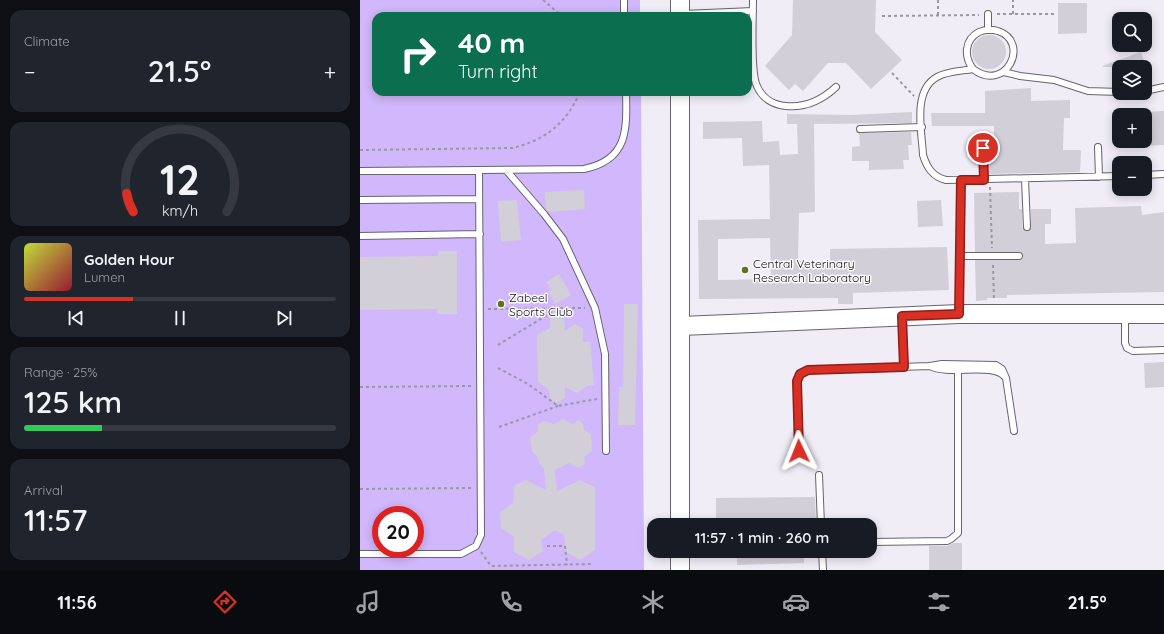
<!DOCTYPE html>
<meta charset="utf-8">
<style>
body{margin:0;font-family:Quicksand,sans-serif;background:#20242c;color:#f1f3f6;height:100vh;display:flex;flex-direction:column;font-size:15px;white-space:nowrap}
*{box-sizing:border-box;margin:0}
p{font-size:13px;color:#9ea1a6}
.icon{flex:none;width:22px;height:22px;fill:none;stroke:currentColor;stroke-width:2;stroke-linecap:round;stroke-linejoin:round}
.map{position:relative;flex:1;overflow:hidden}
.panel{display:flex;flex-direction:column;gap:10px;padding:10px;background:#0d0f14;width:360px}
.panel>*{flex:none}
.guide{position:absolute;left:12px;top:12px;width:380px;height:84px;border-radius:12px;box-shadow:0 2px 10px #0003;background:#0b6e4f;color:#fff;overflow:hidden}
.controls{position:absolute;left:752px;top:12px;display:grid;gap:8px}
.controls a{display:grid;place-items:center;width:40px;height:40px;border-radius:8px;background:#171b24;box-shadow:0 2px 10px #0003;font-size:20px}
.speed{position:absolute;left:12px;top:506px;display:flex;gap:8px;font-size:20px;font-weight:700;text-align:center}
.speed>*{display:grid;place-content:center;width:52px;height:52px;border-radius:50%;background:#171b24;box-shadow:0 2px 10px #0003;line-height:1}
.speed .limit{border:6px solid #d22;background:#fff;color:#111}
.pin{position:absolute;display:grid;place-items:center;width:34px;height:34px;color:#fff;margin:-17px;border:2px solid #fff;border-radius:50%;box-shadow:0 1px 4px #0007}
.me{position:absolute;width:44px;margin:-22px;rotate:358deg;stroke-linejoin:round;filter:drop-shadow(0 0 3px #0008)}
.turn{display:flex;align-items:center;gap:14px;height:84px;padding:0 20px;font-size:18px}
.turn .icon{width:52px;height:52px;stroke-width:2.5}
.turn b{display:block;font-size:28px;line-height:34px}
.big{font-size:30px;font-weight:600;line-height:1.1}
.panel .card{flex:1;display:flex;flex-direction:column;justify-content:center;gap:6px;min-width:0;padding:0 14px;border-radius:12px;background:#20242c}
.panel .dial{align-items:center;gap:0}
.dial svg{height:104px;overflow:visible;fill:none;stroke:#363941;stroke-width:7;stroke-linecap:round;text-anchor:middle}
.dial text{fill:#f1f3f6;stroke:none}
.song{display:flex;align-items:center;gap:12px}
.cover{width:48px;height:48px;border-radius:6px;background:linear-gradient(135deg,hsl(70 70% 55%),hsl(350 70% 35%))}
.played{height:4px;border-radius:2px;background:linear-gradient(90deg,#d93025 35%,#363941 35%)}
.keys{display:flex;justify-content:space-around;direction:ltr}
.heat{display:flex;justify-content:space-between;align-items:center;font-size:22px;direction:ltr}
.charge{height:6px;border-radius:3px;background:linear-gradient(90deg,#34c759 25%,#363941 0)}
.trip{position:absolute;left:287px;top:518px;width:230px;height:40px;border-radius:12px;background:#171b24;box-shadow:0 2px 10px #0003;font-weight:600;line-height:40px;text-align:center}
.menu{display:flex;height:64px;justify-content:space-around;align-items:center;background:#090b0e;color:#9ea1a6}
.menu .icon{width:28px;height:28px}
.menu .current{color:#d93025}
.menu b{font-size:18px;color:#f1f3f6}
main{display:flex;flex:1;min-height:0}
.map>svg:first-child{display:block}
.green{fill:#d1b7fb;fill-rule:evenodd}
.building{fill:#d2cfd8;fill-rule:evenodd}
.lines{fill:none;stroke-linecap:round;stroke-linejoin:round}
.lane-casing{stroke:#67646c;stroke-width:8}
.secondary-casing{stroke:#67646c;stroke-width:20}
.path{stroke:#9a989f;stroke-width:2;stroke-dasharray:3 3;stroke-linecap:butt}
.lane{stroke:#fff;stroke-width:6}
.secondary{stroke:#fff;stroke-width:18}
.route-casing{stroke:#8d1f18;stroke-width:10}
.route{stroke:#d93025;stroke-width:7}
.poi-dot{fill:#5e711f;stroke:#fcfcfe;stroke-width:1.5}
.labels{text-anchor:middle;dominant-baseline:central;stroke-width:3;stroke-linejoin:round;paint-order:stroke}
.poi-label{font-size:12px;fill:#100f12;stroke:#fcfcfe;text-anchor:start}
</style>
<main>
<section class="panel">
<div class="card"><p>Climate</p>
<div class="heat"><a>−</a><b class="big">21.5°</b><a>+</a></div>
</div>
<div class="card dial"><svg viewBox="0 0 100 80">
<path d="M14 69A42 42 0 1 1 86 69"/>
<path d="M14 69A42 42 0 0 1 9 55" stroke="#d93025"/>
<text x="50" y="56" font-size="32" font-weight="700">12</text>
<text x="50" y="72" font-size="11">km/h</text>
</svg></div>
<div class="card">
<div class="song"><i class="cover"></i><div><b>Golden Hour</b><p>Lumen</p></div></div>
<div class="played"></div>
<div class="keys"><svg class="icon" aria-label="previous" viewBox="0 0 24 24"><path d="M18 5L8 12l10 7zM5 5v14"/></svg><svg class="icon" aria-label="pause" viewBox="0 0 24 24"><path d="M8 5v14M16 5v14"/></svg><svg class="icon" aria-label="next" viewBox="0 0 24 24"><path d="M6 5l10 7-10 7zM19 5v14"/></svg></div>
</div>
<div class="card"><p>Range · 25%</p><b class="big">125 km</b><div class="charge"></div></div>
<div class="card"><p>Arrival</p><b class="big">11:57</b></div>
</section>
<div class="map">
<svg width="804" height="570" viewBox="0 0 804 570">
<rect width="100%" height="100%" fill="#f0edf7"/>
<!-- green -->
<path class="green" d="M0,0h280v16h-264v76h265l3,478h-284zM21,515h34v34h-34z"/>
<!-- building -->
<path class="building" d="M433,0h83l-1,32 27,28 -31,29 -25,-26h-18l-25,28 -8,-7 -6,6 -24,-24 27,-31z
M698,3h29v30l-29,1z
M612 52a17 17 0 1 1 34 0a17 17 0 1 1-34 0Z
M781,52l5,15h-43l-1,-1z
M671,88v13l39,-1v18h-6l-1,32h18l-1,22 -91,2 -1,-23h6v-25h-62l-1,-13h54v-22z
M804,111v34l-19,1v-34z
M552,112v11l-98,1 1,88 -16,1 -1,48h32v-12l117,-2 2,43 -96,3v11h-15v-6l-139,1 -1,-79 72,-1 -1,-54 -26,1 -1,-28 -39,1v-17l59,-1 1,21 16,-1 1,14 18,-1 -1,-30h-10v-10l64,1zM410,238l1,41 -53,1v-41z
M551,132l1,13h-4l1,15h-6l1,9 -35,1v-9h-17v-14l8,-1 -1,-13z
M224,190l1,19 -37,3 -2,-3 -1,-17z
M659,192v17h3v18l3,4h3l3,-2v-20h20v15h-6v20l31,-1 -1,-35 66,-2 1,9 22,-3v80l-157,3v3h-20v2l-11,1 -1,-41h44l4,-1v-3l-4,-4h-44l-1,-59z
M157,200l4,40 -20,2 -3,-41z
M581,200l2,26 -25,1 -1,-26z
M78,251h19v63h-20v-5l-77,1v-53l78,-1z
M199,274l12,21 -16,9 -7,-13 3,-1 -5,-8z
M264,304h14l-3,121h-17l1,-38h4z
M197,313l7,5 1,13 10,-7 8,5v13h7l4,43 -7,1 -10,7 -12,-6v11l-8,5 -8,-4 1,-5 -2,-5 -10,-7 -1,-47 13,-7v-11z
M804,362v25l-19,1 -1,-25z
M203,419l10,5 5,-4 5,4 1,6 7,4 1,17 -8,6 1,7 -7,4 -9,-5 -14,7 2,21 23,-11 15,7v63l-15,10 -14,-8 -2,-17 -9,-5 -14,10 2,11 -14,9 -15,-8v-15l-13,-9 -1,-16 13,-9 1,-17 12,-6 20,10 -2,-22 -5,-4 -2,-8 -5,-4 -2,-14 8,-7v-7l6,-3 10,3z
M455,497l1,28h-100v-27z
M593,543h9v27h-33v-24h18z
M444,552v11l-67,2v-12z"/>
<g class="lines">
<!-- lane casing -->
<g class="lane-casing">
<path id="lane" d="M264,0v16
M393,0c0,18 -3,73 4,86 5,12 16,19 29,20 20,2 36,-6 50,-19
M323,14l70,-3
M628,14v16
M613,69c-9,-12 -9,-29 6,-37 6,-3 12,-3 19,-1 33,11 8,63 -25,38 -11,2 -26,2 -36,8 -25,14 -15,55 -14,78 4,13 10,22 23,25l173,-4
M644,72l16,4 34,4 34,11 31,1
M785,91l19,-4
M500,129l62,-2
M738,147l1,30
M623,148l1,32
M146,170l38,44 19,25 32,69 10,46 1,97
M0,171l224,-2c44,-9 43,-39 42,-77
M785,175l19,-1
M665,179l2,48
M0,200l119,-1
M0,236l120,-2
M600,256h59
M599,312l2,-132
M765,315v28l2,5 6,3 31,-1
M542,319l2,48
M570,366c19,10 63,-4 75,11
M439,451l-2,-70 3,-7 8,-4 122,-4 12,-2 54,1 6,4 4,9 8,53
M459,475l2,50
M510,542l77,-1 4,-2 7,-6v-162
M462,551l1,19
M0,554h101l15,-8 5,-11 -2,-365"/>
</g>
<!-- secondary casing -->
<g class="secondary-casing">
<path id="secondary" d="M320,0v16
M321,326l278,-12h205
M320,525v-433
M320,570v-19"/>
</g>
<!-- path -->
<path class="path" d="M183,0l19,16
M578,0v15
M637,14h59
M653,14v-14
M522,16l97,-1
M532,73l22,23
M0,150l152,-2c32,-7 55,-25 68,-56
M630,187l2,61
M633,265l1,35
M128,309l97,-1
M138,345l59,-36
M138,368l30,16 30,22 39,-7
M0,387l111,-1
M139,427l59,-21
M0,489l112,-1
M187,546h18l2,19
M121,552l10,14 102,-2"/>
<!-- lane -->
<use href="#lane" class="lane"/>
<!-- secondary -->
<use href="#secondary" class="secondary"/>
</g>
<g class="lines">
<!-- route casing -->
<g class="route-casing">
<path id="route" d="M439,451l-2,-70 3,-7 8,-4 96,-3 -2,-51 57,-2 2,-134h23l-1,-32"/>
</g>
<!-- route -->
<use href="#route" class="route"/>
</g>
<!-- markers -->
<g class="poi-dot">
<circle cx="385" cy="270" r="4"/>
<circle cx="141" cy="304" r="4"/>
</g>
<g class="labels">
<!-- poi labels -->
<g class="poi-label">
<text x="393" y="263">Central Veterinary<tspan x="393" dy="14">Research Laboratory</tspan></text>
<text x="149" y="297">Zabeel<tspan x="149" dy="14">Sports Club</tspan></text>
</g>
</g>
</svg>
<div class="controls">
<a><svg class="icon" aria-label="search" viewBox="0 0 24 24"><circle cx="10" cy="10" r="6"/><path d="M15 15l6 6"/></svg></a>
<a><svg class="icon" aria-label="layers" viewBox="0 0 24 24"><path d="M12 4l9 5-9 5-9-5zM3 14l9 5 9-5"/></svg></a>
<a>+</a>
<a>−</a>
</div>
<div class="speed"><div class="limit">20</div></div>
<div class="pin" style="left:623px;top:148px;background:#d93025"><svg class="icon" aria-label="arrive" viewBox="0 0 24 24"><path d="M6 21V4h12l-3 4 3 4H6"/></svg></div>
<svg class="me" style="left:439px;top:451px" viewBox="-20 -20 40 40"><path d="M0-17L14 15 0 8-14 15z" fill="#d93025" stroke="#fff" stroke-width="4"/></svg>
<div class="trip">11:57 · 1 min · 260 m</div>
<div class="guide">
<div class="turn"><svg class="icon" aria-label="right" viewBox="0 0 24 24"><path d="M7 20v-9h11M14 6l5 5-5 5"/></svg><div><b>40 m</b>Turn right</div></div>
</div>
</div>
</main>
<nav class="menu">
<b>11:56</b>
<svg class="icon current" aria-label="directions" viewBox="0 0 24 24"><path d="M12 3l9 9-9 9-9-9zM9 14v-3h6M13 9l2 2-2 2"/></svg>
<svg class="icon" aria-label="music" viewBox="0 0 24 24"><path d="M9 18V5l10-2v13"/><circle cx="6" cy="18" r="3"/><circle cx="16" cy="16" r="3"/></svg>
<svg class="icon" aria-label="phone" viewBox="0 0 24 24"><path d="M5 4h4l2 5-3 2q2 4 5 5l2-3 5 2v4C11 20 4 13 5 4z"/></svg>
<svg class="icon" aria-label="climate" viewBox="0 0 24 24"><path d="M12 3v18M4 7l16 10M4 17L20 7"/></svg>
<svg class="icon" aria-label="car" viewBox="0 0 24 24"><path d="M5 17H2v-5l4-1 3-4h7l3 4 3 1v5h-3M9 17h6M6 11h13"/><circle cx="7" cy="17" r="2"/><circle cx="17" cy="17" r="2"/></svg>
<svg class="icon" aria-label="filters" viewBox="0 0 24 24"><path d="M4 7h16M4 17h16"/><circle cx="9" cy="7" r="2"/><circle cx="15" cy="17" r="2"/></svg>
<b>21.5°</b>
</nav>
